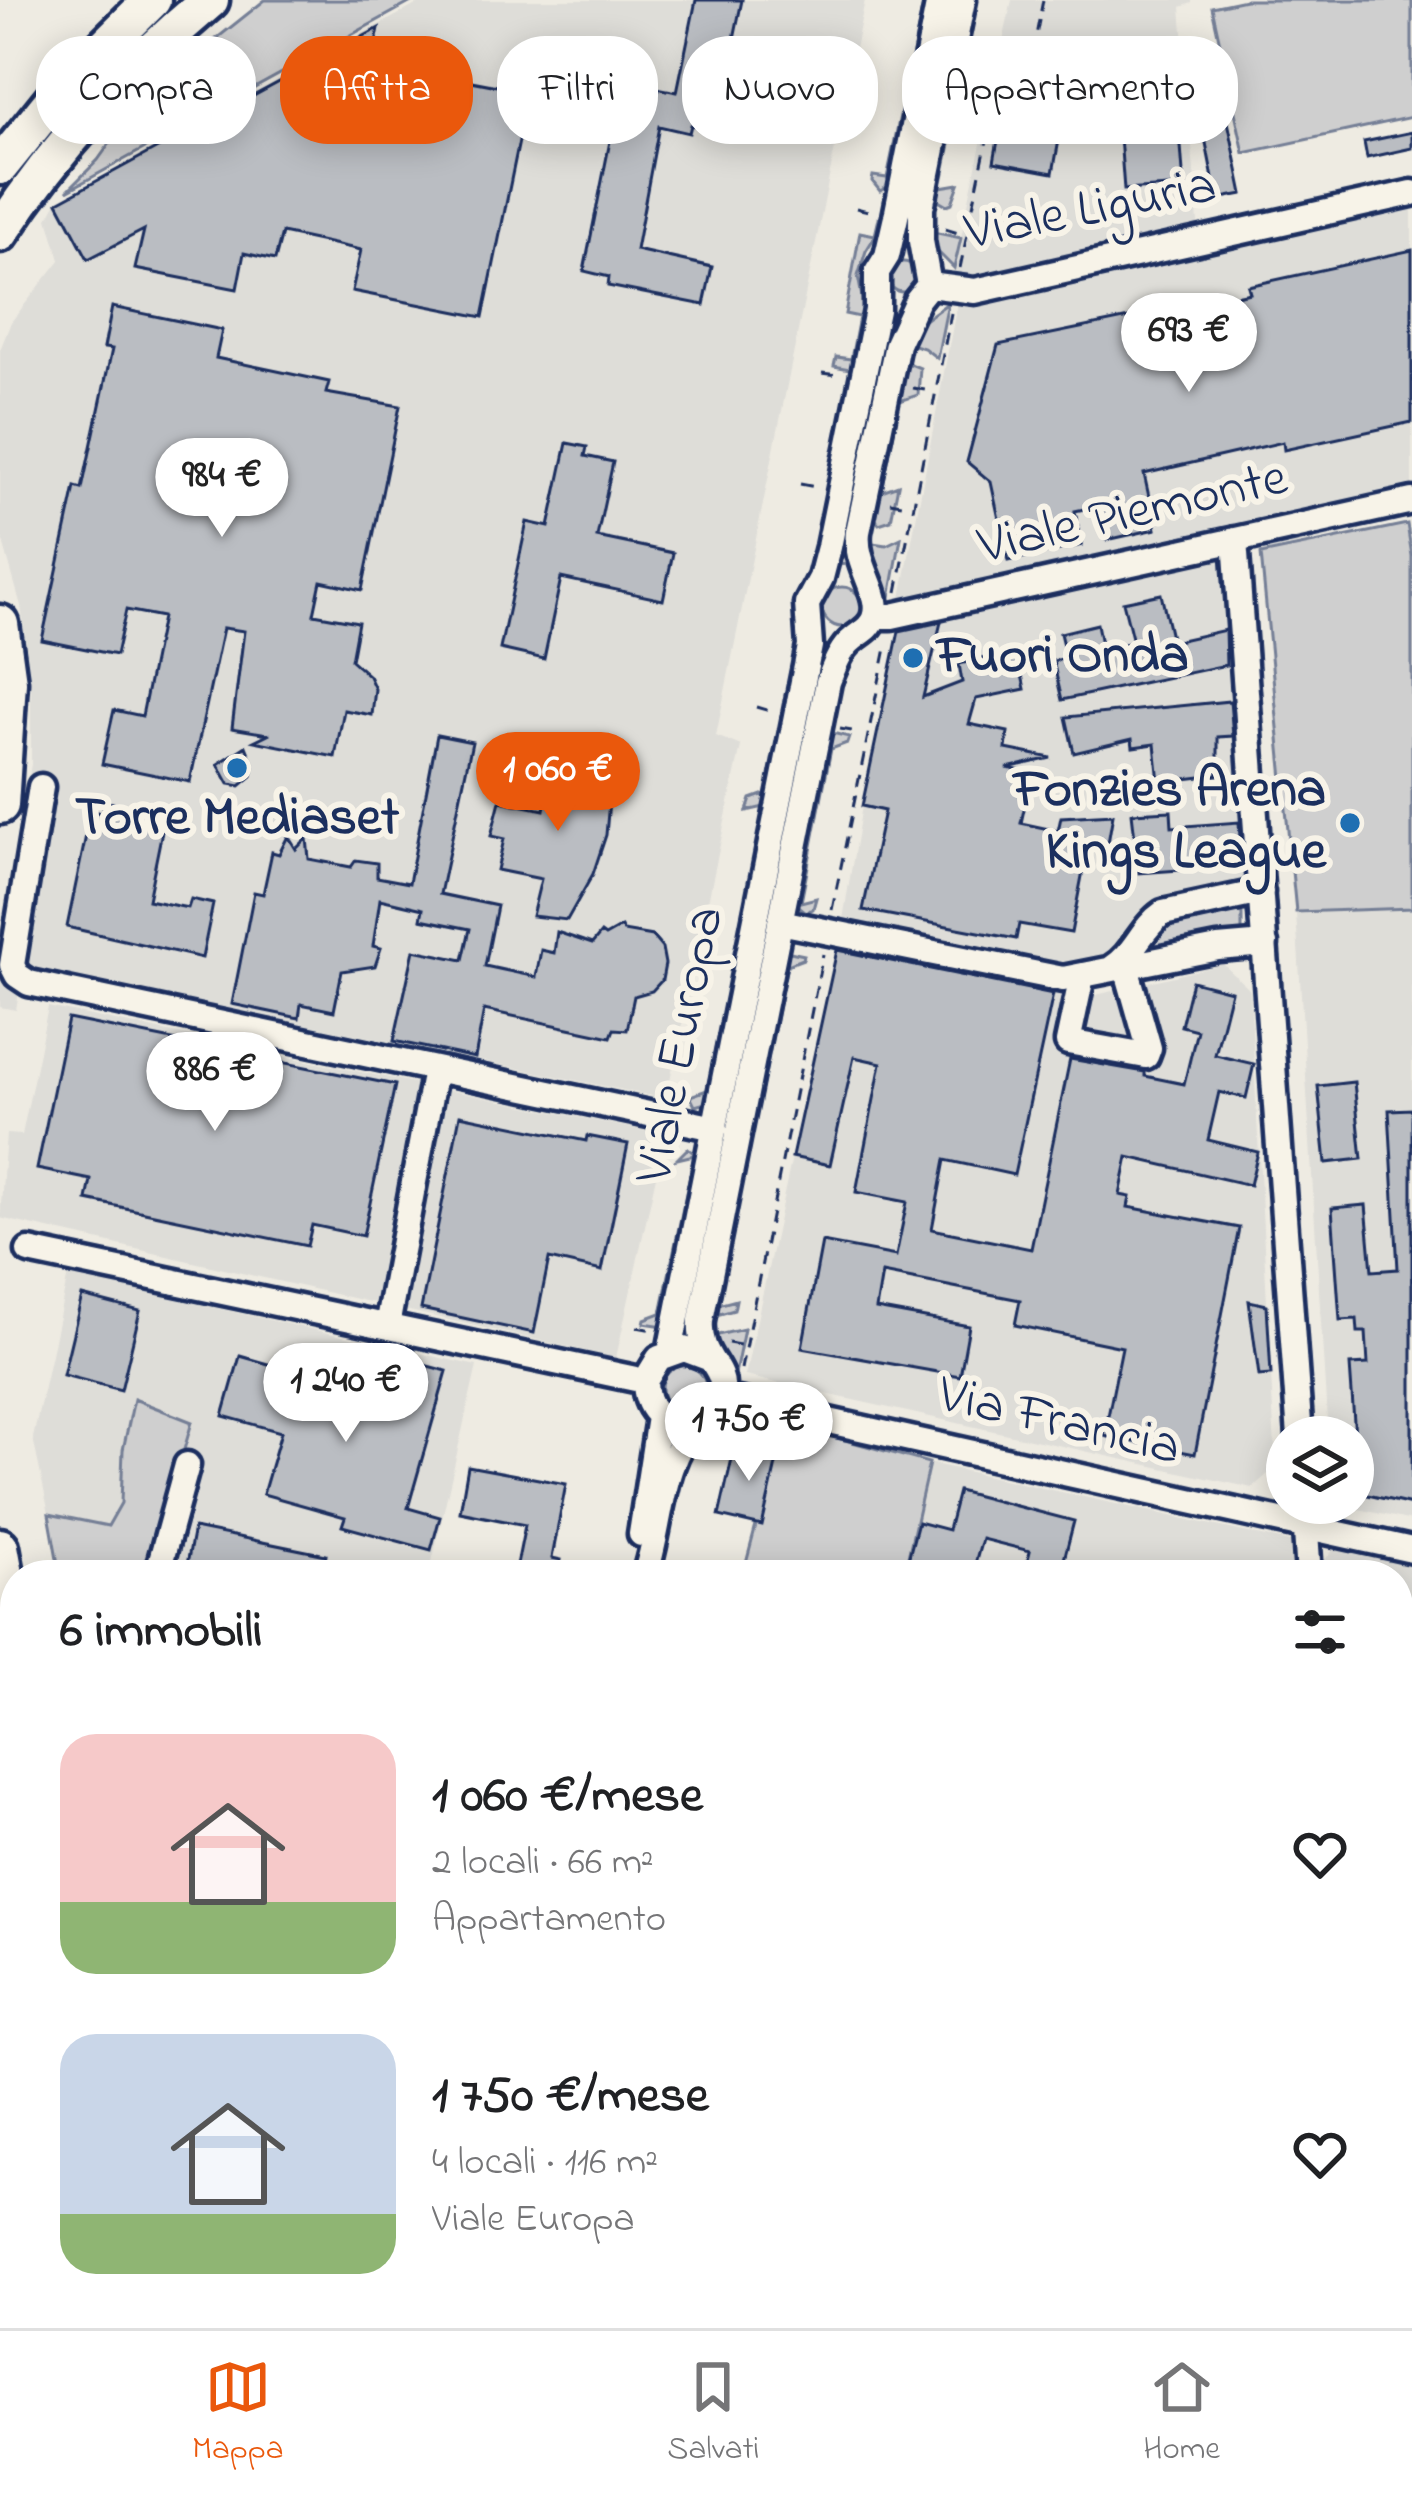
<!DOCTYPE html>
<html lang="it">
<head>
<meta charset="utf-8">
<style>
	:root { --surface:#fff; --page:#f2f2f2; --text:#202124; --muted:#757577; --line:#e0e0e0; --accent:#ea580c }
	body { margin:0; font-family:"Indie Flower",sans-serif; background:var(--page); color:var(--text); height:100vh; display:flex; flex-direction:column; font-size:45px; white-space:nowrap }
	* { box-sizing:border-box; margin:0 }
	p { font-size:39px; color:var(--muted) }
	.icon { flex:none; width:66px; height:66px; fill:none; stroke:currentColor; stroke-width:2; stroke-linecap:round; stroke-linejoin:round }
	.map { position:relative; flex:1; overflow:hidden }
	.side { position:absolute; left:0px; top:1560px; width:1413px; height:768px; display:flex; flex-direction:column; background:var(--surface); border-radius:48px 48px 0 0; box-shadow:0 6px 30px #0003 }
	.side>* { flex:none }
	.top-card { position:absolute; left:36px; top:36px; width:1341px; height:108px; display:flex; gap:24px }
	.controls { position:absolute; left:1266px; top:1416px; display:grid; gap:24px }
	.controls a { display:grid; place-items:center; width:108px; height:108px; border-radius:50%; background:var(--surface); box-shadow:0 6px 30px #0003; font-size:60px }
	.price { position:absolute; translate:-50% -102px; padding:0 27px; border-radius:42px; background:#fff; color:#222; font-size:39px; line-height:78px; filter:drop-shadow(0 3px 6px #0008) }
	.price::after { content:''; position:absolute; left:50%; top:72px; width:36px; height:27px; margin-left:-18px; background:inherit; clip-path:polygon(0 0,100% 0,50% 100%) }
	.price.current { background:var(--accent); color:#fff }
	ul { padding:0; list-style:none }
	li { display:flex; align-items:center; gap:36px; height:300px; padding:0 60px }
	li span { display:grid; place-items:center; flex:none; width:336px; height:240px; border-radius:36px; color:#555 }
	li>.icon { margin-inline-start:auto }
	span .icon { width:144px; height:144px; fill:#fffc; stroke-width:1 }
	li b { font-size:51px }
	h2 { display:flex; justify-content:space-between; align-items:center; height:144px; padding:0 60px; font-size:51px }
	.chip { padding:0 42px; border-radius:48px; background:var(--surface); box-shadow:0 6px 30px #0003; font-size:42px; line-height:108px }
	.chip.current { background:var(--accent); color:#fff }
	.dock { display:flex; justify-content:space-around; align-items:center; height:168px; border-top:3px solid var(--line); background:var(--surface); font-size:33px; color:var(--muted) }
	.dock a { display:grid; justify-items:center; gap:6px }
	.dock .current { color:var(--accent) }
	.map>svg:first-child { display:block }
</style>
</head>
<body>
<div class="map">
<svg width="1412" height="2328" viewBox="0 0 1412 2328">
	<rect width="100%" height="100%" fill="#eeebe2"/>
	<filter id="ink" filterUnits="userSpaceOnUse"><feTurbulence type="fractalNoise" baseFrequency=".00833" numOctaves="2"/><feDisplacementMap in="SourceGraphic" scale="24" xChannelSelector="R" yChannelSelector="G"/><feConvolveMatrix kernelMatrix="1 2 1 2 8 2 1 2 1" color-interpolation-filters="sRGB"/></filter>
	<g filter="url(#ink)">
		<path fill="#deddd8" d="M425,0H865L716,736L741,746L666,1099L23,966L16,1010L0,1007V970L31,764V685L21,606L0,531V350L11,322L60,260L48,218L58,200Z
			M1012,0H1192V3L1181,7L1199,235L975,286L951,283Z
			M1412,199V486L899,608L959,294Z
			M1222,559L1246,880L1143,908L1113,957L1057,969L842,925L862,806L899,631Z
			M1412,908V1521L1332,1503H1353V1437H1328L1296,913Z
			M837,947L1080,999L1223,964L1250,990L1276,1467L1252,1488L745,1376Z
			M48,1007L665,1135L616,1358L0,1218L6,1134L22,1135Z
			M68,1275L477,1366L429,1575H148L192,1422L135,1399L123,1450L121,1503L108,1527L49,1514L33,1438Z
			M929,1463L1290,1542L1292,1575H904Z
			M1339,1544L1412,1563V2283L1398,2265V1575H1320L1319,1566Z
			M144,2313H439L435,2328H141Z
			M625,2313H1135L1131,2328H621Z"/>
		<path fill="#cfcfcf" stroke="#757f96" stroke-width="3" d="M265,0H415L67,191L98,160L143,97Z
			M924,0H929L892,184L880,191L872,181L873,176L887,178Z
			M1245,0H1412V117L1244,153L1212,7Z
			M964,102L970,105L972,114L955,120L941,187L959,184L952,203L947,205L935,198L952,108Z
			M879,218L885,220L866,251L858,276L865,313L855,370L834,366L836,357L851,359L859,317L845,314L860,232L875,235Z
			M928,231L961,238L954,268L936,250Z
			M888 277a15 15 0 1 1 30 0a15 15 0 1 1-30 0Z
			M948,303L937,358L924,348L907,343L916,326Z
			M885,319L893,321L851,564L835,565Z
			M908,363L920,368L918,395L900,401L882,491L898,485L891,520L879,524L873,515L903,368Z
			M1407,524L1412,556V908L1296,912L1261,554Z
			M901,538L888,608L867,542L886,545Z
			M822 607a20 20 0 1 1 40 0a20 20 0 1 1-40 0Z
			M828,732L849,737L847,743L831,749L801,902L816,898L813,909L806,912L794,902Z
			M762,795L770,801L709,1102L695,1106L690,1096L707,1090L764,807L747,811L751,799Z
			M1235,909L1242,914V930L1235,936L1165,952L1154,947L1152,934L1159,927Z
			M790,952L804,955L803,959L787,965L718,1305L736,1300L734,1310L720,1314L714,1307L784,957Z
			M688,1148L696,1155L664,1326L644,1323L645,1319L661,1313L694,1155L677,1159Z
			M744,1329L733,1384L708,1333L718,1335Z
			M662 1388a22 22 0 1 1 44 0a22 22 0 1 1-44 0Z
			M134,1399L192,1422L148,1575H60L49,1514L108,1526L121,1503L123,1450Z
			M783,1423L929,1463L904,1575H743Z
			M514,2313H625L621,2328H512Z"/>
		<path fill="#babdc2" stroke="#1b2f5e" stroke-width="3" d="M696,0H742L715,130L691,125L689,133L659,126L636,250L712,267L704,305L608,286L609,277L584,271L622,81L677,92Z
			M379,28L372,62L529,92L483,317L352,291L361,250L282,233L275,260L244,253L237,289L135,269L144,230L88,259L58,202Z
			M1173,39L1184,186L1124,190L1113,43Z
			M1031,67L1087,77L1081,110L1065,107L1053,173L994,162L1000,129L1031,135L1037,102L1025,100Z
			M1224,102L1243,194L1217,199L1199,107Z
			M1412,132V148L1367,158L1364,142Z
			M1412,250V422L1284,450L1283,442L1144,474L1156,529L1107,540L1098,506L1075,511L1082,545L1008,561L991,482L967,462L998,345L1250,293L1248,286Z
			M112,307L222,330L216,358L329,382L326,393L400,406L362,590L321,581L314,614L358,622L351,660L369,676L375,689L372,715L344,710L335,757L254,741L268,734L232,728L244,631L223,628L190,782L102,764L114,710L142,716L162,617L126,610L116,655L42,640L75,487L82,489L112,349L104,348Z
			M567,443L587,447L585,456L613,462L597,537L673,553L663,600L561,578L544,659L500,649L527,522L549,527Z
			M1161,594L1172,642L1225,630L1226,665L1062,700L1053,661L1066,658L1060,633L1097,624L1102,649L1133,642L1123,602Z
			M941,622L923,697L962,682L959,664L1017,651L1025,689L976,699L969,724L1008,732L1006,749L1051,758L1007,768L1032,773L1021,823L1058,831L1061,817L1113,814L1107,849L1088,845L1071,933L1019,924L1016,939L863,910L884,811L862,806L899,631Z
			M1230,701L1233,736L1218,737V775L1159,782L1155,744L1133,747L1132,739L1074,753L1066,717Z
			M437,735L472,742L440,894L497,906L485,966L536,977L541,950L554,953L557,932L592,944L601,933L605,936L621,927L623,931L652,936L662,948L665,964L662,980L652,991L634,996L627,1030L614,1029L611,1037L484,1010L475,1058L394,1041L414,950L463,960L470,929L421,919L423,909L380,899L373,946L381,948L375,966L342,971L334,1011L301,1004L299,1018L232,1004L254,892L263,894L272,852L279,854L288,836L296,849L307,838L309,859L351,867L356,860L377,863V877L409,883Z
			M246,746L254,766L252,776L240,786L229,784L218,764Z
			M563,750L605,758L609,801L606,835L593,874L567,920L532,916L541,879L497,870L504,839L491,836L500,801L544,810L553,763L561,765Z
			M104,801L121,805L119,816L163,826L148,900L188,908L191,899L213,904L202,958L67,927L91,811L102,813Z
			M1171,811L1172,827L1239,822L1241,855L1207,857V868L1139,873L1132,813Z
			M837,950L1053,994L1014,1175L945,1160L932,1229L1031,1249L1070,1059L1145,1072V1076L1184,1084L1197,1030L1181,1026L1192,981L1231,991L1215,1055L1254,1064L1246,1098L1219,1092L1208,1140L1258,1152L1250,1185L1128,1157L1120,1195L1130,1197L1128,1207L1239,1228L1195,1454L1104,1436L1122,1347L1015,1325L1020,1300L882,1273L876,1309L969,1326L960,1376L802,1348L822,1242L896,1256L907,1202L856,1192L881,1063L854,1057L830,1165L792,1157Z
			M68,1019L395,1085L363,1236L312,1225L307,1246L87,1200L91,1180L37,1169Z
			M1354,1082L1362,1159L1326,1163L1318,1086Z
			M1412,1109V1505L1359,1493L1350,1365L1368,1364L1366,1332H1358L1357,1319L1340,1320L1332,1208L1366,1205L1372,1271L1398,1269L1389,1110Z
			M460,1115L586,1141L587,1136L628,1144L602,1271L549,1259L534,1333L421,1309Z
			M82,1296L140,1311L121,1390L63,1375Z
			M1249,1301L1267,1305L1271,1375L1259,1376Z
			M240,1356L300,1373L296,1387L375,1409L390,1356L447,1371L408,1508L440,1517L431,1550L342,1526L345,1517L263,1494L281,1432L223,1416Z
			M736,1441L779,1451L762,1526L719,1516Z
			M468,1466L566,1484L552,1558L561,1560L558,1575H515L525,1525L460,1512Z
			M958,1491L1074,1521L1060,1575H1024L1030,1551L982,1539L972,1575H904L918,1522L948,1530Z
			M194,1528L326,1555L323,1575H185Z"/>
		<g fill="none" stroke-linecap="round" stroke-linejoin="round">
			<defs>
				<path id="minor" d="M929,285L975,291L1412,193
					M1235,540L1300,1437
					M875,616H892L1412,501
					M41,787L12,965L17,975L29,983L715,1128
					M780,922L1063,979L1218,948L1265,944
					M1112,968C1134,955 1141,928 1163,913L1261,892
					M1082,976L1068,1042L1146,1056L1149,1048L1124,960
					M29,1251L645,1381
					M387,1326L435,1070
					M670,1352L810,646L807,604L821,578L829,547L877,310V272L887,256L896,217L939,0
					M708,1358L684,1349L659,1358L645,1381C645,1437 717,1441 722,1391C725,1365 698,1359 701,1320L828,682C834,667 840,649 853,639C861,632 870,629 874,618C883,594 854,566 858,532L897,344L917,300L929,285L921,241V208L963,0
					M720,1397L1412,1550
					M1304,1503L1309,1575
					M641,1534L659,1417
					M157,1575L187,1465
					M645,1575C662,1528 659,1460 697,1424
					M1398,2049L1412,2044
					M1398,2098L1412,2088
					M1398,2295L1412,2306
					M1378,2313L1395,2328
					M490,2328L493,2313"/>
				<path id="highway" d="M0,166L63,88L152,0
					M0,233C58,144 129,68 210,0
					M0,624L8,682L0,805
					M0,1547L15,1628
					M0,1663L15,1731
					M0,2136L15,2265
					M20,2313L22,2328
					M94,2313L95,2328"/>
			</defs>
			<use href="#minor" stroke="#1b2f5e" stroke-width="33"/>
			<use href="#highway" stroke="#1b2f5e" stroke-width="45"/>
			<path stroke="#1b2f5e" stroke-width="3" stroke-dasharray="12 9" stroke-linecap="butt" d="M856,208L872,212
				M945,229L965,235
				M960,268L1008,41L1034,46L1043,0
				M822,373L838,375
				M913,388L925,390
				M800,484L816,487
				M890,502L902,504
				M897,592L951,313
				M756,707L773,712
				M840,729L857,732
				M832,910L887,643
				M637,1327L653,1330
				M728,1343L746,1346
				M741,1369L823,954"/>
			<use href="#minor" stroke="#f7f3e8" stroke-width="24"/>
			<use href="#highway" stroke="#f7f3e8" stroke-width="36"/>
		</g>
	</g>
	<g fill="#1f6fb2" stroke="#f7f3e8" stroke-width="4.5">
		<circle cx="913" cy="658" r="12"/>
		<circle cx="237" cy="768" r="12"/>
		<circle cx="1350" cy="823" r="12"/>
	</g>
	<g text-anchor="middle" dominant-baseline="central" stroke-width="12" stroke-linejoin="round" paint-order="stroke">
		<g font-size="54" fill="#1b2f5e" stroke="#f7f3e8">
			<text transform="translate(1091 211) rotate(-11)">Viale Liguria</text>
			<text transform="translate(1133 514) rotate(-13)">Viale Piemonte</text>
			<text transform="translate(682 1045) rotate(-79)">Viale Europa</text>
			<text transform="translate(1059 1423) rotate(13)">Via Francia</text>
		</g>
		<g font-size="54" font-weight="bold" fill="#1b2f5e" stroke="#f7f3e8" text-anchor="start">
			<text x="937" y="658">Fuori Onda</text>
			<text x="1326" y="792" text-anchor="end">Fonzies Arena<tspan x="1326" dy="62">Kings League</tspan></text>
			<text x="237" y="820" text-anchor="middle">Torre Mediaset</text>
		</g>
	</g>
</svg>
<div class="controls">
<a><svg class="icon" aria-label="layers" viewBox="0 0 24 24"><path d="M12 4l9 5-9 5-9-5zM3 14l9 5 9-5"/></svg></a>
</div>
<b class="price" style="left:1189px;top:395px">693 €</b>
<b class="price" style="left:222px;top:540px">984 €</b>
<b class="price current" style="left:558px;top:834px">1 060 €</b>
<b class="price" style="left:215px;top:1134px">886 €</b>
<b class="price" style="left:346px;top:1445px">1 240 €</b>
<b class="price" style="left:749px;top:1484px">1 750 €</b>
<div class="top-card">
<a class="chip">Compra</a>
<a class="chip current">Affitta</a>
<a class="chip">Filtri</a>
<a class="chip">Nuovo</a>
<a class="chip">Appartamento</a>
</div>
<section class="side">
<h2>6 immobili<svg class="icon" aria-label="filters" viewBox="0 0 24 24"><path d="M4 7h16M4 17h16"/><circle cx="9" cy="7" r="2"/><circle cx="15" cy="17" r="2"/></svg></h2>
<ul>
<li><span style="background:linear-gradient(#f6c9c9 70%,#8fb573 0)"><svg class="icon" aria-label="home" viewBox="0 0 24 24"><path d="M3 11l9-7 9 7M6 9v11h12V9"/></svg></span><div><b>1 060 €/mese</b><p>2 locali · 66 m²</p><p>Appartamento</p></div><svg class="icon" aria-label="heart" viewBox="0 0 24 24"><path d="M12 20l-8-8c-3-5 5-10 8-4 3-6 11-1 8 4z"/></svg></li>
<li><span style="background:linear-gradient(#c9d6e8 75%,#8fb573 0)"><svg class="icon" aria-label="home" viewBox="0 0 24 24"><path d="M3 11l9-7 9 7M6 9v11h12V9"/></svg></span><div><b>1 750 €/mese</b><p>4 locali · 116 m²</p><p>Viale Europa</p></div><svg class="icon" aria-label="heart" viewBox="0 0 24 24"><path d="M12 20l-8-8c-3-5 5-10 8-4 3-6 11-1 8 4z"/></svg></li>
</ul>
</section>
</div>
<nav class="dock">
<a class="current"><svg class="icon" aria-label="map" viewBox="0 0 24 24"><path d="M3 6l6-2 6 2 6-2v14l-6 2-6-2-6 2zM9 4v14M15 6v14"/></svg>Mappa</a>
<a><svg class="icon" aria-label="saved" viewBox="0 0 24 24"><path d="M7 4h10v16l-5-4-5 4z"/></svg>Salvati</a>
<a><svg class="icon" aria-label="home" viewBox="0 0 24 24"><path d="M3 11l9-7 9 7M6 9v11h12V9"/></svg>Home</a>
</nav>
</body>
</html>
